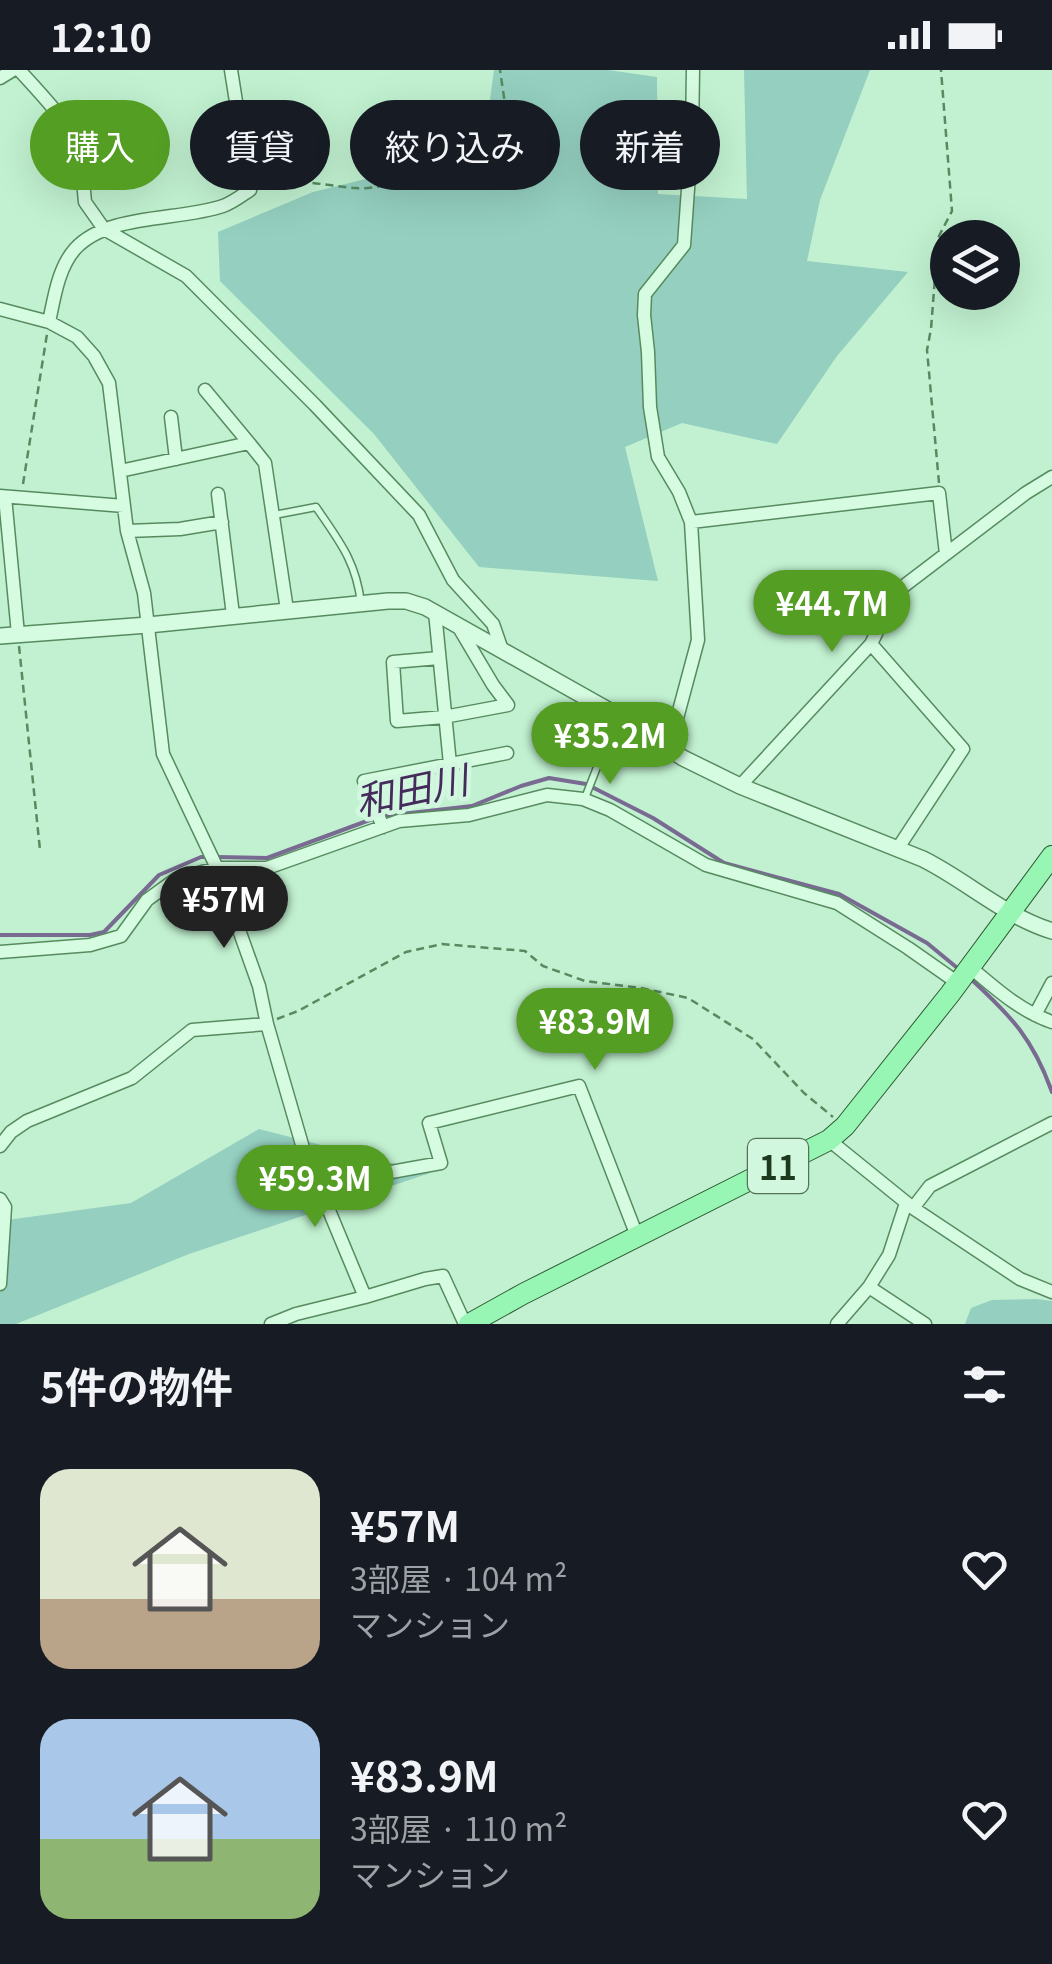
<!DOCTYPE html>
<html lang="ja">
<head>
<meta charset="utf-8">
<style>
	:root { --surface:#171b24; --page:#20242c; --text:#f1f3f6; --muted:#9ea1a6; --accent:#549e24 }
	body { margin:0; font-family:Georgia,"Noto Sans JP",serif; background:var(--page); color:var(--text); height:100vh; display:flex; flex-direction:column; font-size:38px; white-space:nowrap }
	* { box-sizing:border-box; margin:0 }
	p { font-size:32px; color:var(--muted) }
	.icon { flex:none; width:55px; height:55px; fill:none; stroke:currentColor; stroke-width:2; stroke-linecap:round; stroke-linejoin:round }
	.map { position:relative; height:1254px; overflow:hidden }
	.details { display:flex; flex-direction:column; background:var(--surface); flex:1 }
	.details>* { flex:none }
	.guide { position:absolute; left:30px; top:30px; width:992px; height:90px; display:flex; gap:20px }
	.controls { position:absolute; left:930px; top:150px; display:grid; gap:20px }
	.controls a { display:grid; place-items:center; width:90px; height:90px; border-radius:50%; background:var(--surface); box-shadow:0 10px 40px #0002; font-size:50px }
	.price { position:absolute; translate:-50% -85px; padding:0 22px; border-radius:35px; background:var(--accent); color:#fff; font-size:32px; line-height:65px; filter:drop-shadow(0 2px 5px #0008) }
	.price::after { content:''; position:absolute; left:50%; top:60px; width:30px; height:22px; margin-left:-15px; background:inherit; clip-path:polygon(0 0,100% 0,50% 100%) }
	.price.current { background:#222; color:#fff }
	ul { padding:0; list-style:none }
	li { display:flex; align-items:center; gap:30px; height:250px; padding:0 40px }
	li span { display:grid; place-items:center; flex:none; width:280px; height:200px; border-radius:30px; color:#555 }
	li>.icon { margin-inline-start:auto }
	span .icon { width:120px; height:120px; fill:#fffc; stroke-width:1 }
	li b { font-size:42px }
	h2 { display:flex; justify-content:space-between; align-items:center; height:120px; padding:0 40px; font-size:42px }
	.pill { padding:0 35px; border-radius:45px; background:var(--surface); box-shadow:0 10px 40px #0002; font-size:35px; line-height:90px }
	.pill.current { background:var(--accent); color:#fff }
	.status { display:flex; justify-content:space-between; align-items:center; height:70px; padding:0 50px; background:var(--surface); direction:ltr }
	.status svg { height:28px; fill:currentColor }
	.map>svg:first-child { display:block }
</style>
</head>
<body>
<div class="status"><b>12:10</b><svg viewBox="0 0 49 12"><path d="M0 12V9h3v3zM5 12V6h3v6zM10 12V3h3v9zM15 12V0h3v12zM26 1h20v11H26zM47 4h2v5h-2z"/></svg></div>
<div class="map">
<svg width="1052" height="1254" viewBox="0 0 1052 1254">
	<rect width="100%" height="100%" fill="#c1f1d0"/>
	<path fill="#94cfbf" d="M494,0H608L657,7L658,124L747,129L744,0H870L820,130L807,191L908,202L837,286L777,374L682,353L625,377L658,511L479,497L374,364L220,211L218,162L313,122L483,80Z
		M259,1059L430,1103L189,1184L16,1254H0V1151L131,1133Z
		M1036,1229L1052,1231V1254H965L971,1238L992,1230Z"/>
	<g fill="none" stroke-linecap="round" stroke-linejoin="round">
		<path stroke="#786a91" stroke-width="4" d="M384,746L472,736L521,716L549,708L586,714L653,748L724,793L839,824L927,873L961,901
			M217,787L267,788L375,748
			M0,865H90L104,862L159,805L201,787H207
			M972,910C1012,947 1033,969 1052,1022"/>
		<defs>
			<path id="service" d="M274,445L316,437C339,471 356,491 361,533
				M585,728L617,646"/>
			<path id="minor" d="M19,0C47,30 76,62 94,99L83,111L85,132L104,159L186,206L315,335L419,445L453,510L493,554L502,580
				M0,8L13,0
				M0,239L49,252L77,267L94,286L109,313L127,461L144,523L163,684L217,798L259,916L267,954L303,1078L365,1227L425,1209L443,1206L465,1254
				M49,252C54,229 58,198 75,179C108,143 179,151 223,136C232,133 241,126 250,120L231,0
				M205,320L249,373
				M171,347L176,389
				M120,401L249,373L265,393L287,540
				M218,424L233,545
				M0,426L124,436
				M5,427L18,564
				M691,452L939,423L946,484
				M127,461L180,459L222,452
				M435,542L450,694
				M871,574L963,679L898,778
				M439,588L393,592L397,651L444,647L508,635L493,615L458,556
				M669,678L698,570L691,452L679,422L658,387L650,337L648,282L644,245L645,224L684,175L692,63L693,0
				M740,716L871,574L896,522L1026,423L1052,407
				M383,757L364,711L507,683
				M0,882L90,875L121,866L147,830L176,809L217,798H267L399,751L469,745L547,725L583,729L610,740L706,795L837,833L908,878L958,913
				M970,897C995,918 1020,941 1052,952
				M1035,945L1052,913
				M829,1070L913,1138L1020,1209L1052,1222
				M0,1076L11,1062L27,1051L132,1008L192,960L267,954
				M324,1126L358,1108L441,1093L429,1053L579,1016L637,1166
				M0,1129L5,1137L0,1214
				M913,1138L930,1116L1052,1053
				M869,1217L925,1254
				M271,1254L296,1244L365,1227
				M837,1254L869,1217L889,1185L906,1133"/>
			<path id="tertiary" d="M0,566L148,555L388,531H406L425,537L617,645L683,688L740,716L923,789C967,811 1004,846 1052,861"/>
			<path id="primary" d="M469,1254L523,1224L829,1070L845,1056L950,924L1052,786"/>
		</defs>
		<use href="#service" stroke="#578b5f" stroke-width="9"/>
		<use href="#minor" stroke="#578b5f" stroke-width="15"/>
		<use href="#tertiary" stroke="#578b5f" stroke-width="18"/>
		<use href="#primary" stroke="#2c592f" stroke-width="22"/>
		<path stroke="#578b5f" stroke-width="2.5" stroke-dasharray="8 5" stroke-linecap="butt" d="M261,116C293,106 324,116 356,118C377,120 399,110 419,107C441,104 462,109 482,99L506,41L500,0
			M939,413L927,280L931,259L938,168L952,141L941,0
			M23,414L47,264
			M19,576L40,780
			M277,949L298,941L406,882L442,874L525,881L543,896L585,911L641,918L688,928L753,969L804,1023L833,1047"/>
		<use href="#service" stroke="#d5fbe1" stroke-width="6"/>
		<use href="#minor" stroke="#d5fbe1" stroke-width="12"/>
		<use href="#tertiary" stroke="#d5fbe1" stroke-width="15"/>
		<use href="#primary" stroke="#97f6b3" stroke-width="20"/>
	</g>
	<g text-anchor="middle" dominant-baseline="central" stroke-width="9" stroke-linejoin="round" paint-order="stroke">
		<rect fill="#d1f7de" stroke="#537358" stroke-width="2.5" x="748" y="1069" width="60" height="54" rx="8"/>
		<g font-size="32" font-weight="bold" fill="#1d3a1f">
			<text x="778" y="1096">11</text>
		</g>
		<g font-size="38" font-style="italic" fill="#452b5b" stroke="#d1f7de">
			<text transform="translate(411 718) rotate(-12)">和田川</text>
		</g>
	</g>
</svg>
<div class="controls">
<a><svg class="icon" aria-label="layers" viewBox="0 0 24 24"><path d="M12 4l9 5-9 5-9-5zM3 14l9 5 9-5"/></svg></a>
</div>
<b class="price" style="left:832px;top:585px">¥44.7M</b>
<b class="price" style="left:610px;top:717px">¥35.2M</b>
<b class="price current" style="left:224px;top:881px">¥57M</b>
<b class="price" style="left:595px;top:1003px">¥83.9M</b>
<b class="price" style="left:315px;top:1160px">¥59.3M</b>
<div class="guide">
<a class="pill current">購入</a>
<a class="pill">賃貸</a>
<a class="pill">絞り込み</a>
<a class="pill">新着</a>
</div>
</div>
<section class="details">
<h2>5件の物件<svg class="icon" aria-label="filters" viewBox="0 0 24 24"><path d="M4 7h16M4 17h16"/><circle cx="9" cy="7" r="2"/><circle cx="15" cy="17" r="2"/></svg></h2>
<ul>
<li><span style="background:linear-gradient(#dfe7d0 65%,#b9a48a 0)"><svg class="icon" aria-label="home" viewBox="0 0 24 24"><path d="M3 11l9-7 9 7M6 9v11h12V9"/></svg></span><div><b>¥57M</b><p>3部屋 · 104 m²</p><p>マンション</p></div><svg class="icon" aria-label="heart" viewBox="0 0 24 24"><path d="M12 20l-8-8c-3-5 5-10 8-4 3-6 11-1 8 4z"/></svg></li>
<li><span style="background:linear-gradient(#a9c7e8 60%,#8fb573 0)"><svg class="icon" aria-label="home" viewBox="0 0 24 24"><path d="M3 11l9-7 9 7M6 9v11h12V9"/></svg></span><div><b>¥83.9M</b><p>3部屋 · 110 m²</p><p>マンション</p></div><svg class="icon" aria-label="heart" viewBox="0 0 24 24"><path d="M12 20l-8-8c-3-5 5-10 8-4 3-6 11-1 8 4z"/></svg></li>
</ul>
</section>
</body>
</html>
